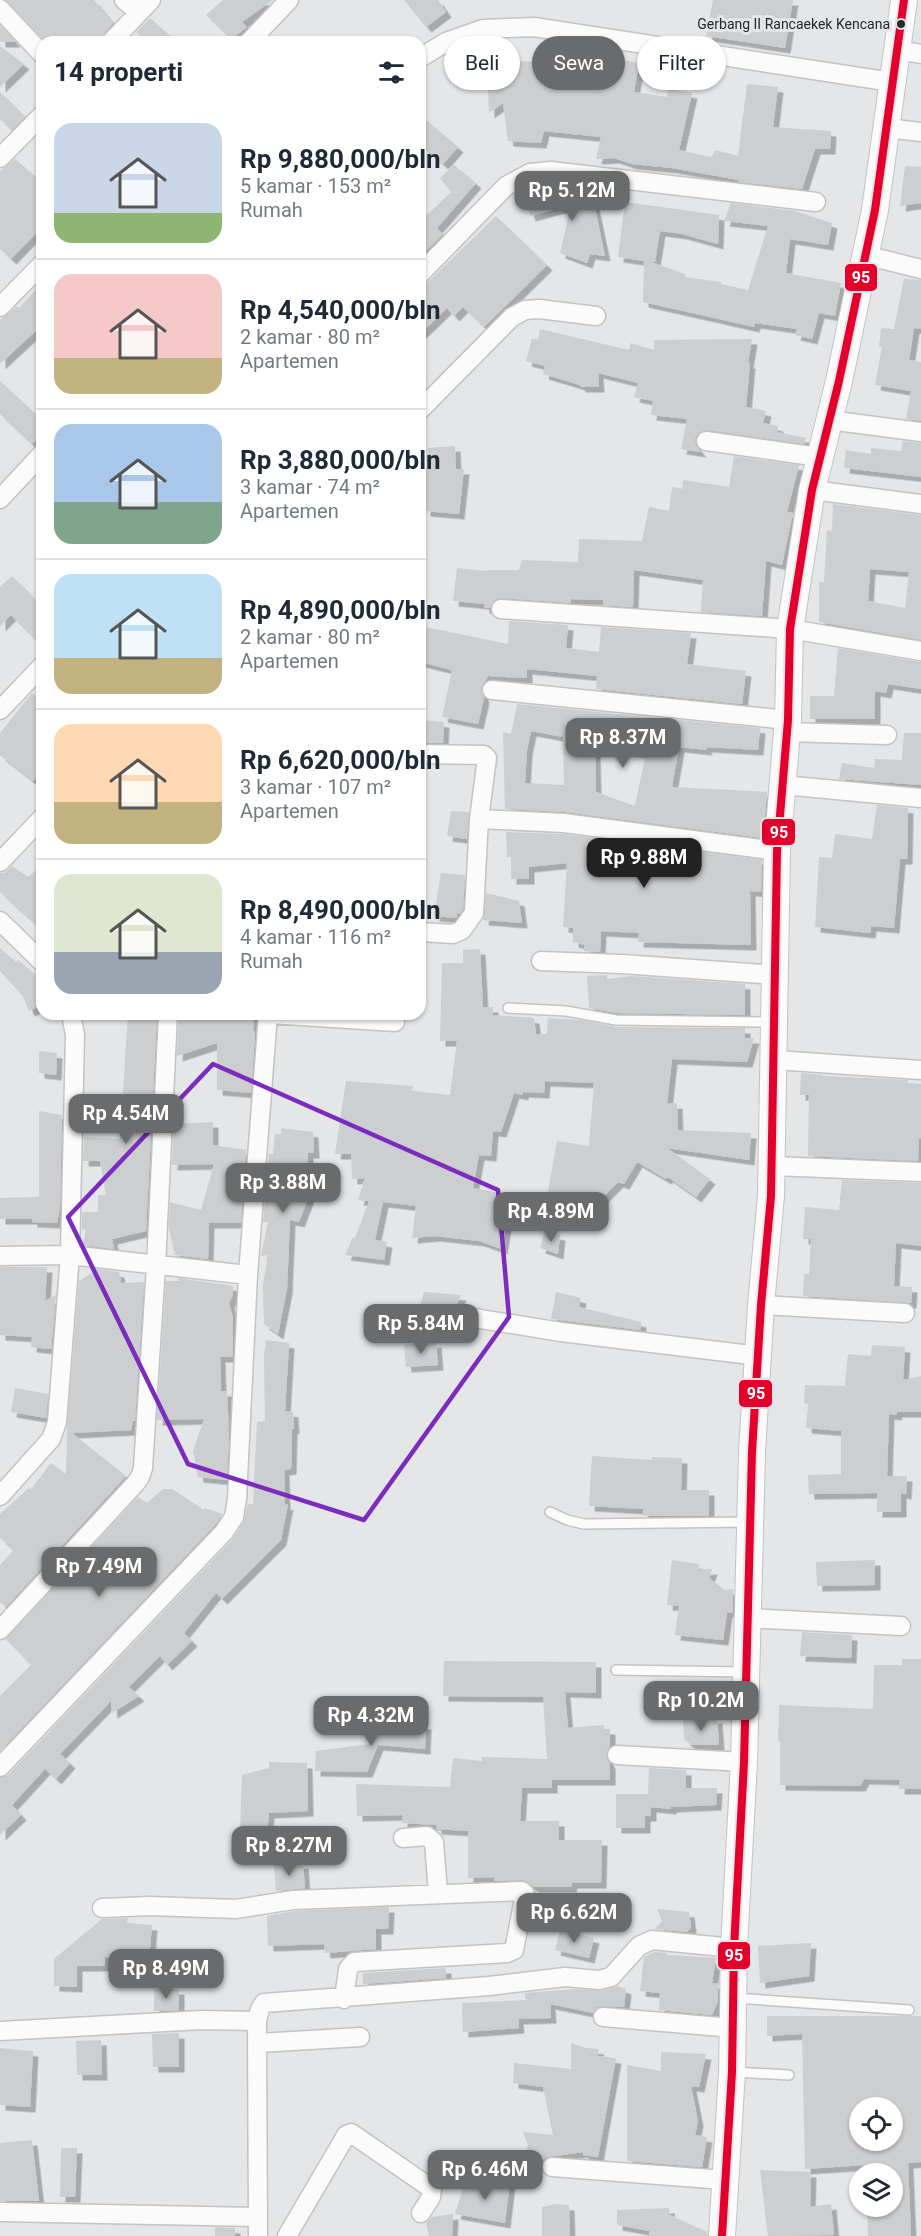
<!DOCTYPE html>
<html lang="id">
<head>
<meta charset="utf-8">
<style>
	:root { --surface:#fff; --page:#f2f2f3; --text:#1f2937; --muted:#747a83; --line:#e0e1e3; --accent:#696b6c }
	body { margin:0; font-family:Roboto,sans-serif; background:var(--page); color:var(--text); height:100vh; display:flex; flex-direction:column; font-size:22px; white-space:nowrap }
	* { box-sizing:border-box; margin:0 }
	p { font-size:20px; color:var(--muted) }
	.icon { flex:none; width:33px; height:33px; fill:none; stroke:currentColor; stroke-width:2; stroke-linecap:round; stroke-linejoin:round }
	.map { position:relative; flex:1; overflow:hidden }
	.details { position:absolute; left:36px; top:36px; width:390px; height:984px; display:flex; flex-direction:column; background:var(--surface); border-radius:18px; box-shadow:0 2px 4px #0004 }
	.details>* { flex:none }
	.banner { position:absolute; left:444px; top:36px; width:387px; height:54px; display:flex; gap:12px }
	.controls { position:absolute; left:849px; top:2097px; display:grid; gap:12px }
	.controls a { display:grid; place-items:center; width:54px; height:54px; border-radius:50%; background:var(--surface); box-shadow:0 2px 4px #0004; font-size:30px }
	.price { position:absolute; translate:-50% -51px; padding:0 14px; border-radius:12px; background:var(--accent); color:#fff; font-size:20px; line-height:39px; filter:drop-shadow(0 2px 3px #0008) }
	.price::after { content:''; position:absolute; left:50%; top:36px; width:18px; height:14px; margin-left:-9px; background:inherit; clip-path:polygon(0 0,100% 0,50% 100%) }
	.price.current { background:#222; color:#fff }
	ul { padding:0; list-style:none }
	li { display:flex; align-items:center; gap:18px; height:150px; padding:0 18px }
	li+li { border-top:2px solid var(--line) }
	li span { display:grid; place-items:center; flex:none; width:168px; height:120px; border-radius:18px; color:#555 }
	li>.icon { margin-inline-start:auto }
	span .icon { width:72px; height:72px; fill:#fffc; stroke-width:1 }
	li b { font-size:26px }
	h2 { display:flex; justify-content:space-between; align-items:center; height:72px; padding:0 18px; font-size:26px }
	.tag { padding:0 21px; border-radius:27px; background:var(--surface); box-shadow:0 2px 4px #0004; font-size:21px; line-height:54px }
	.tag.current { background:var(--accent); color:#fff }
	.map>svg:first-child { display:block }
</style>
</head>
<body>
<div class="map">
<svg width="921" height="2236" viewBox="0 0 921 2236">
	<defs>
		<filter id="shadow"><feDropShadow dx="5.5" dy="5.5" stdDeviation="0" flood-color="#0004"/></filter>
	</defs>
	<rect width="100%" height="100%" fill="#e4e6e8"/>
	<path fill="#cccecf" fill-rule="evenodd" filter="url(#shadow)" d="M6,0H94L113,23L103,35L100,42H46Z
		M223,0H273L242,22L247,27L231,39L206,15Z
		M404,0H438L446,12L426,27Z
		M713,0H793L785,48L706,36Z
		M150,18L177,42H148L136,32Z
		M0,25L15,42H0Z
		M0,46L24,64L0,87Z
		M568,55L615,64L616,59L639,63L634,92L667,97L668,89L692,93L679,150L711,157L716,150L738,156L747,84L778,87L773,127L831,131L830,149H815L802,189L738,182L739,180L672,168L632,164L614,158L596,159L601,137L544,131L541,143L508,141L503,103L489,113L488,87L474,64L490,58L565,65Z
		M0,92L25,117L12,130L0,119Z
		M420,115L458,147L443,164L420,144Z
		M15,159L42,182V227L11,259L0,249V171Z
		M454,165L476,183L437,228L443,234L426,251L421,246L420,247V210L426,216L451,192L440,178Z
		M905,166L921,167V203L900,206Z
		M555,189L557,193L593,199L605,256L590,254L587,263L560,253L571,205L530,216L524,193Z
		M625,202L719,215L718,244L682,234L660,231L655,262H651L685,274V277L721,282V284L748,290L768,226L724,221L731,203L795,211L832,223L828,245L790,239L786,273L841,283L835,316L819,313L812,339L795,335L797,329L755,323L754,327L643,302L644,261L618,257Z
		M496,216L547,265L484,327L463,307L454,316L447,308L420,334V285L428,282Z
		M904,279L921,280V329L914,328L909,360L921,362V421L906,419L911,391L875,385L882,347H879L881,328L894,329Z
		M42,283V325L0,364V320L17,306L19,308Z
		M540,329L629,350L631,343L654,350V340L752,339L748,363H750L746,407L766,411L763,423L778,426L777,432L806,438L804,444L707,430L698,434L695,439L696,446L701,452L681,449L687,419L651,415L653,401L634,397L638,383L598,373L599,387H580V385L543,374L545,366L526,361L532,338L538,340Z
		M0,381L42,420V434L32,444L0,414Z
		M903,441L921,443V477L844,468L846,450L871,454V448L901,451Z
		M455,446L456,469H464L459,514L425,511L426,470L429,469L428,448Z
		M734,456L799,465L787,512L793,513L782,565L766,561L762,616L701,612L703,580L634,570L633,607L603,605V600L571,599L570,603L502,598L496,599L490,608H484V604L453,601L457,568L487,571V570H519L522,560L578,562L579,539L642,541L649,507L669,511L672,487L682,489L683,480L729,487Z
		M833,504L921,515V640L819,622V582H824L827,530L832,531ZM870,569L909,572L905,608L868,601Z
		M12,576L42,606V647L11,615L0,626V587Z
		M509,621L568,625L566,648L599,652L601,627L691,633L687,664L746,671L742,704L596,689L597,676L527,669V678L488,676L481,688L484,698L478,724L442,717L452,670L420,662V626L508,644Z
		M838,648L921,662V689L888,684L886,693L875,691V719H810V696H834Z
		M32,693L42,701V772L33,781L0,755V733Z
		M517,704L760,728L758,750L706,747L707,750L679,747L672,787L767,792L763,838L565,812L505,809L503,732L511,734ZM531,731L563,737L564,785L525,783L527,750ZM595,748L646,753L635,806L596,792Z
		M420,720L444,722L443,743H420Z
		M904,733H921V785L839,779L842,763L874,768L875,759L902,760Z
		M877,805L908,808L907,859H900L894,928L871,926L870,933L815,927L819,857L832,858L835,834L872,839Z
		M451,811L469,812L467,839L447,836Z
		M506,832L563,834L762,860L761,892L750,891L751,945L638,942L639,933L601,931L600,952L584,951V945L573,942V928L563,927L567,863L529,867V879H511V857H507Z
		M42,865V930L0,892V873H4L12,866L28,877Z
		M441,873L465,875L463,909L460,914L457,913V918L434,916Z
		M486,893L519,901L522,923L483,920Z
		M0,948L16,962L18,960L42,980V1005L29,1011L23,996L0,971Z
		M480,949L483,1007H493V1015L534,1018L536,1034H547L548,1018L580,1020L616,1027L745,1028V1038H754L747,1062L672,1059L667,1104L677,1103L678,1130L751,1133L749,1160L667,1148L710,1179L696,1197L668,1177L666,1179L637,1162L624,1184L618,1182L600,1200L599,1205L547,1197L557,1141L589,1146L594,1083L545,1081L544,1093L523,1092V1095L514,1093L501,1132L493,1131L491,1156L479,1155L473,1188L511,1195L502,1249L479,1241L435,1236L412,1238L416,1206L383,1202L375,1240L387,1242L384,1260L345,1255L353,1237L355,1238L369,1201L358,1200L365,1178L352,1179L351,1154H335L346,1081L413,1086L412,1091L450,1095L457,1041H440L442,963H463V950Z
		M607,975V979L632,976L745,984V1015L617,1013L589,1008L587,976Z
		M128,1014H157L146,1231L112,1239L114,1249L83,1245L86,1230L82,1229V1212H98V1195H106L100,1161H83L84,1137L120,1139Z
		M179,1014H254L253,1031L255,1032L251,1093L217,1090V1043L177,1056Z
		M39,1051L57,1053L56,1075L39,1073Z
		M801,1073L823,1075V1076L908,1080V1083L921,1084V1139H919L918,1161L808,1156L809,1095H800Z
		M39,1111L62,1115L60,1207L57,1223L32,1222V1219H0V1198L39,1197Z
		M213,1122V1145L246,1150L241,1223H209L208,1259L175,1255L169,1229L170,1202L201,1210L214,1164L172,1165L174,1124Z
		M281,1128L313,1132L314,1153H308V1199L299,1222L290,1220L287,1289L278,1334L264,1324L263,1285L268,1255L261,1256L268,1222H263L269,1154H273L275,1134H281Z
		M842,1180L921,1183V1246L896,1243L894,1286L912,1287L911,1303L803,1296L804,1274H809L811,1239H803L805,1207L839,1210Z
		M544,1233L560,1235L558,1254L540,1248Z
		M0,1267H47L45,1301L56,1295L51,1349L31,1347L32,1337L0,1335Z
		M98,1269L119,1272L121,1283L144,1282L135,1421H133L131,1430L72,1433L126,1476L6,1607L0,1602V1565L14,1550L0,1538V1514L29,1488L31,1489L51,1463L66,1474L67,1426L79,1281Z
		M178,1278L233,1286V1295L229,1303L233,1318V1357H220L221,1391H227L229,1435L227,1480L198,1477L193,1451L204,1419L157,1420L166,1281H179Z
		M424,1292L461,1295L450,1320L417,1316Z
		M556,1292L581,1298L579,1307L641,1322L640,1330L551,1319Z
		M266,1340L289,1343L285,1411L293,1412L294,1428L292,1429L291,1469L284,1470L285,1505L288,1504L281,1540L222,1599L216,1593L184,1633L192,1641L167,1665L160,1656L129,1687L139,1696L112,1713L111,1701L60,1754L70,1763L56,1779L45,1769L12,1805L21,1815L0,1835V1778L8,1775L232,1540L243,1523L248,1504H253L257,1422L265,1421L264,1356Z
		M436,1342L438,1365L406,1367L404,1345Z
		M872,1345L905,1347L903,1380L921,1376V1412H897L896,1415L889,1414L887,1476H907L906,1494L901,1493V1512H877V1493L809,1494L808,1475L841,1474V1431L806,1428L808,1404L804,1403L805,1385L845,1386L848,1354L871,1356Z
		M15,1388L48,1394L46,1418L11,1412Z
		M592,1456L652,1460V1457L682,1458L681,1490H709V1516H643V1509L589,1506Z
		M163,1489H172L204,1510V1508L223,1514L215,1525L0,1751V1696L31,1665L6,1639L138,1497L147,1503Z
		M672,1560L699,1564L698,1570L712,1569L709,1578L725,1590L733,1589V1613L727,1612L723,1640L675,1635L679,1606L667,1605Z
		M875,1560V1585L817,1586L816,1562Z
		M802,1632L852,1635L851,1658L800,1656Z
		M902,1659H921V1789H899L900,1780L864,1779L860,1786L780,1785V1741H778L779,1705L873,1709L874,1665H902Z
		M444,1661L596,1662V1693L565,1692L568,1728L604,1725V1729H610V1746L606,1755L610,1764V1780H552V1788H522L520,1821H559V1840H602L601,1883H572L571,1887H534L522,1880L494,1881V1877L468,1878V1831L436,1829V1825L402,1823V1815L357,1816L356,1784L450,1787L453,1758L482,1761V1757L547,1759L543,1697L443,1696Z
		M717,1718L719,1745H691L684,1739L683,1720Z
		M369,1722L406,1726V1723L426,1724L425,1749L378,1745L367,1772L315,1771L316,1751L369,1744Z
		M269,1762L307,1763L308,1811L269,1813L267,1833L240,1832L242,1775L269,1768Z
		M649,1768L686,1770V1788H717L716,1805L671,1807V1809L651,1807V1816H645V1828H616V1794H648Z
		M303,1863L305,1888L276,1891L274,1865Z
		M389,1907L388,1929H376V1949L325,1953L324,1944L268,1946L267,1916L294,1911Z
		M657,1909L689,1912L691,1927L687,1932L655,1929L662,1921Z
		M128,1918L127,1923L152,1925L149,1960L105,1957V1966H77V1987L54,1986V1959L102,1919Z
		M560,1930L594,1938L589,1958L555,1950Z
		M811,1943L809,1976L760,1983L758,1946Z
		M654,1952L668,1953L666,1955L716,1958L712,1983L718,1984V2001L712,2015L659,2010L660,1993L640,1991L644,1957Z
		M446,1968V1978L363,1984V1973Z
		M617,1986L626,1989L624,2007L603,2006L598,2007L593,2013L550,2004L551,2018L518,2019L519,2028L463,2032L462,2003L527,2000L525,1998V1993L577,1989L601,1991Z
		M154,1989H179V2010L154,2011Z
		M767,2016H921V2162L908,2163L911,2236H868L867,2206H892V2174H865V2165L805,2169L802,2034L767,2036ZM860,2108H892V2140H860Z
		M179,2033V2067H153L152,2034Z
		M101,2040L102,2075H77L76,2041Z
		M571,2043L586,2048L599,2049L597,2056L616,2058L598,2157L583,2155V2152L548,2157L543,2160L523,2162L528,2145L523,2132L553,2135L543,2087L513,2083L514,2063L571,2069Z
		M0,2048L33,2051L30,2107L0,2105Z
		M661,2052L706,2054L699,2087L691,2086L698,2121L695,2135L707,2137L702,2167L627,2161V2065L661,2071Z
		M32,2140L39,2201H0V2143Z
		M61,2148H77L75,2197H60Z
		M760,2170L811,2172L810,2207L831,2204L834,2235L768,2236Z
		M496,2177L510,2181L505,2223L455,2214L464,2185L493,2187Z
		M556,2204L569,2205L570,2236H542V2207Z
		M669,2208L670,2215L707,2232V2236H649V2231L617,2225V2210Z
		M453,2214L452,2236H429L426,2223L432,2217Z
		M215,2227L235,2228V2236H215Z"/>
	<g fill="none" stroke-linecap="round" stroke-linejoin="round">
		<defs>
			<path id="lane" d="M508,1008L566,1011L616,1020L772,1022
				M550,1512L567,1520L584,1524L749,1522
				M616,1670L745,1672
				M734,1998L909,2010
				M734,2072L789,2075"/>
			<path id="street" d="M124,0L139,12
				M0,9L42,54
				M111,42L151,0
				M249,42L289,0
				M898,50L921,54
				M420,58L446,42L483,29L534,27L892,82
				M887,128L921,132
				M0,158L42,115
				M865,255L921,269
				M420,274L506,186L530,173L551,171L816,202
				M0,307L42,264
				M420,410L512,317L525,310L539,309L596,316
				M829,420L921,432
				M706,441L819,457
				M812,490L921,504
				M0,499L42,454
				M501,609L790,629L921,651
				M492,690L788,720
				M0,710L42,666
				M786,732L887,735
				M420,754L484,755L487,758L479,819L474,913L462,930L453,934L420,932
				M783,785L921,798
				M479,819L564,823L777,851
				M0,862L42,818
				M0,921L42,962
				M541,961L622,964L776,975
				M270,1014L395,1022
				M775,1060L921,1070
				M773,1166L921,1172
				M0,1256L70,1255L248,1275
				M761,1305L905,1313
				M468,1317L561,1332L759,1356
				M0,1496L51,1439L57,1422L70,1255L75,1035L71,1014
				M747,1618L901,1626
				M0,1630L135,1484L140,1477L143,1468L156,1266L168,1014
				M617,1755L744,1762
				M0,1767L224,1532L234,1517L237,1499L248,1275L268,1014
				M403,1838L427,1836L434,1842L438,1893
				M102,1908L150,1906L236,1909L293,1900L522,1891L525,1894L514,1950L507,1953L354,1962L348,1969L344,1999
				M603,2017L733,2028
				M0,2031L202,2020L257,2021
				M259,2043L360,2037
				M552,2167L725,2180
				M0,2212L258,2217
				M258,2236L257,2021L260,2009L264,2003L489,1986L565,1977L599,1980L611,1977L639,1946L652,1940L734,1948
				M287,2236L344,2139L346,2135L351,2133L432,2189L431,2197L421,2213"/>
			<path id="secondary" d="M722,2236L732,2072L734,1948L744,1762L752,1452L761,1305L771,1196L777,851L788,720L790,629L812,490L839,381L875,210L904,0"/>
		</defs>
		<use href="#lane" stroke="#c2c3c4" stroke-width="12"/>
		<use href="#street" stroke="#c2c3c4" stroke-width="21"/>
		<use href="#secondary" stroke="#c2c3c4" stroke-width="28"/>
		<use href="#lane" stroke="#fbfbfc" stroke-width="9"/>
		<use href="#street" stroke="#fbfbfc" stroke-width="18"/>
		<use href="#secondary" stroke="#fbfbfc" stroke-width="26"/>
		<defs>
			<path id="bus-1" d="M722,2236L732,2072L734,1948L744,1762L752,1452L761,1305L771,1196L777,851L788,720L790,629L812,490L839,381L875,210L904,0"/>
		</defs>
		<use href="#bus-1" stroke="#e3e6e9" stroke-width="12"/>
		<use href="#bus-1" stroke="#e4002b" stroke-width="8"/>
	</g>
	<path fill="none" stroke="#7b2cbf" stroke-width="4.5" stroke-linejoin="round" d="M213,1064L498,1190L509,1317L364,1520L188,1464L68,1217Z"/>
	<circle fill="#27292a" stroke="#e3e6e9" stroke-width="2" cx="901" cy="24" r="5"/>
	<g text-anchor="middle" dominant-baseline="central" stroke-width="6" stroke-linejoin="round" paint-order="stroke">
		<g font-size="14" fill="#27292a" stroke="#e3e6e9" text-anchor="end">
			<text x="890" y="24">Gerbang II Rancaekek Kencana</text>
		</g>
	</g>
	<g stroke="#e3e6e9" stroke-width="2">
		<rect x="844" y="263" width="34" height="29" rx="6" fill="#e4002b"/>
		<rect x="761" y="818" width="35" height="28" rx="6" fill="#e4002b"/>
		<rect x="738" y="1379" width="35" height="29" rx="6" fill="#e4002b"/>
		<rect x="717" y="1941" width="34" height="29" rx="6" fill="#e4002b"/>
	</g>
	<g font-size="16" text-anchor="middle" font-weight="bold" fill="#fff">
		<text x="861" y="283">95</text>
		<text x="779" y="838">95</text>
		<text x="756" y="1399">95</text>
		<text x="734" y="1961">95</text>
	</g>
</svg>
<div class="controls">
<a><svg class="icon" aria-label="locate" viewBox="0 0 24 24"><circle cx="12" cy="12" r="6"/><path d="M12 2v4M12 18v4M2 12h4M18 12h4"/></svg></a>
<a><svg class="icon" aria-label="layers" viewBox="0 0 24 24"><path d="M12 4l9 5-9 5-9-5zM3 14l9 5 9-5"/></svg></a>
</div>
<b class="price" style="left:572px;top:222px">Rp 5.12M</b>
<b class="price" style="left:623px;top:769px">Rp 8.37M</b>
<b class="price current" style="left:644px;top:889px">Rp 9.88M</b>
<b class="price" style="left:126px;top:1145px">Rp 4.54M</b>
<b class="price" style="left:283px;top:1214px">Rp 3.88M</b>
<b class="price" style="left:551px;top:1243px">Rp 4.89M</b>
<b class="price" style="left:421px;top:1355px">Rp 5.84M</b>
<b class="price" style="left:99px;top:1598px">Rp 7.49M</b>
<b class="price" style="left:701px;top:1732px">Rp 10.2M</b>
<b class="price" style="left:371px;top:1747px">Rp 4.32M</b>
<b class="price" style="left:289px;top:1877px">Rp 8.27M</b>
<b class="price" style="left:574px;top:1944px">Rp 6.62M</b>
<b class="price" style="left:166px;top:2000px">Rp 8.49M</b>
<b class="price" style="left:485px;top:2201px">Rp 6.46M</b>
<div class="banner">
<a class="tag">Beli</a>
<a class="tag current">Sewa</a>
<a class="tag">Filter</a>
</div>
<section class="details">
<h2>14 properti<svg class="icon" aria-label="filters" viewBox="0 0 24 24"><path d="M4 7h16M4 17h16"/><circle cx="9" cy="7" r="2"/><circle cx="15" cy="17" r="2"/></svg></h2>
<ul>
<li><span style="background:linear-gradient(#c9d6e8 75%,#8fb573 0)"><svg class="icon" aria-label="home" viewBox="0 0 24 24"><path d="M3 11l9-7 9 7M6 9v11h12V9"/></svg></span><div><b>Rp 9,880,000/bln</b><p>5 kamar · 153 m²</p><p>Rumah</p></div></li>
<li><span style="background:linear-gradient(#f6c9c9 70%,#c2b280 0)"><svg class="icon" aria-label="home" viewBox="0 0 24 24"><path d="M3 11l9-7 9 7M6 9v11h12V9"/></svg></span><div><b>Rp 4,540,000/bln</b><p>2 kamar · 80 m²</p><p>Apartemen</p></div></li>
<li><span style="background:linear-gradient(#a9c7e8 65%,#7fa58c 0)"><svg class="icon" aria-label="home" viewBox="0 0 24 24"><path d="M3 11l9-7 9 7M6 9v11h12V9"/></svg></span><div><b>Rp 3,880,000/bln</b><p>3 kamar · 74 m²</p><p>Apartemen</p></div></li>
<li><span style="background:linear-gradient(#bfe0f5 70%,#c2b280 0)"><svg class="icon" aria-label="home" viewBox="0 0 24 24"><path d="M3 11l9-7 9 7M6 9v11h12V9"/></svg></span><div><b>Rp 4,890,000/bln</b><p>2 kamar · 80 m²</p><p>Apartemen</p></div></li>
<li><span style="background:linear-gradient(#ffd9b3 65%,#c2b280 0)"><svg class="icon" aria-label="home" viewBox="0 0 24 24"><path d="M3 11l9-7 9 7M6 9v11h12V9"/></svg></span><div><b>Rp 6,620,000/bln</b><p>3 kamar · 107 m²</p><p>Apartemen</p></div></li>
<li><span style="background:linear-gradient(#dfe7d0 65%,#9aa5b1 0)"><svg class="icon" aria-label="home" viewBox="0 0 24 24"><path d="M3 11l9-7 9 7M6 9v11h12V9"/></svg></span><div><b>Rp 8,490,000/bln</b><p>4 kamar · 116 m²</p><p>Rumah</p></div></li>
</ul>
</section>
</div>
</body>
</html>
